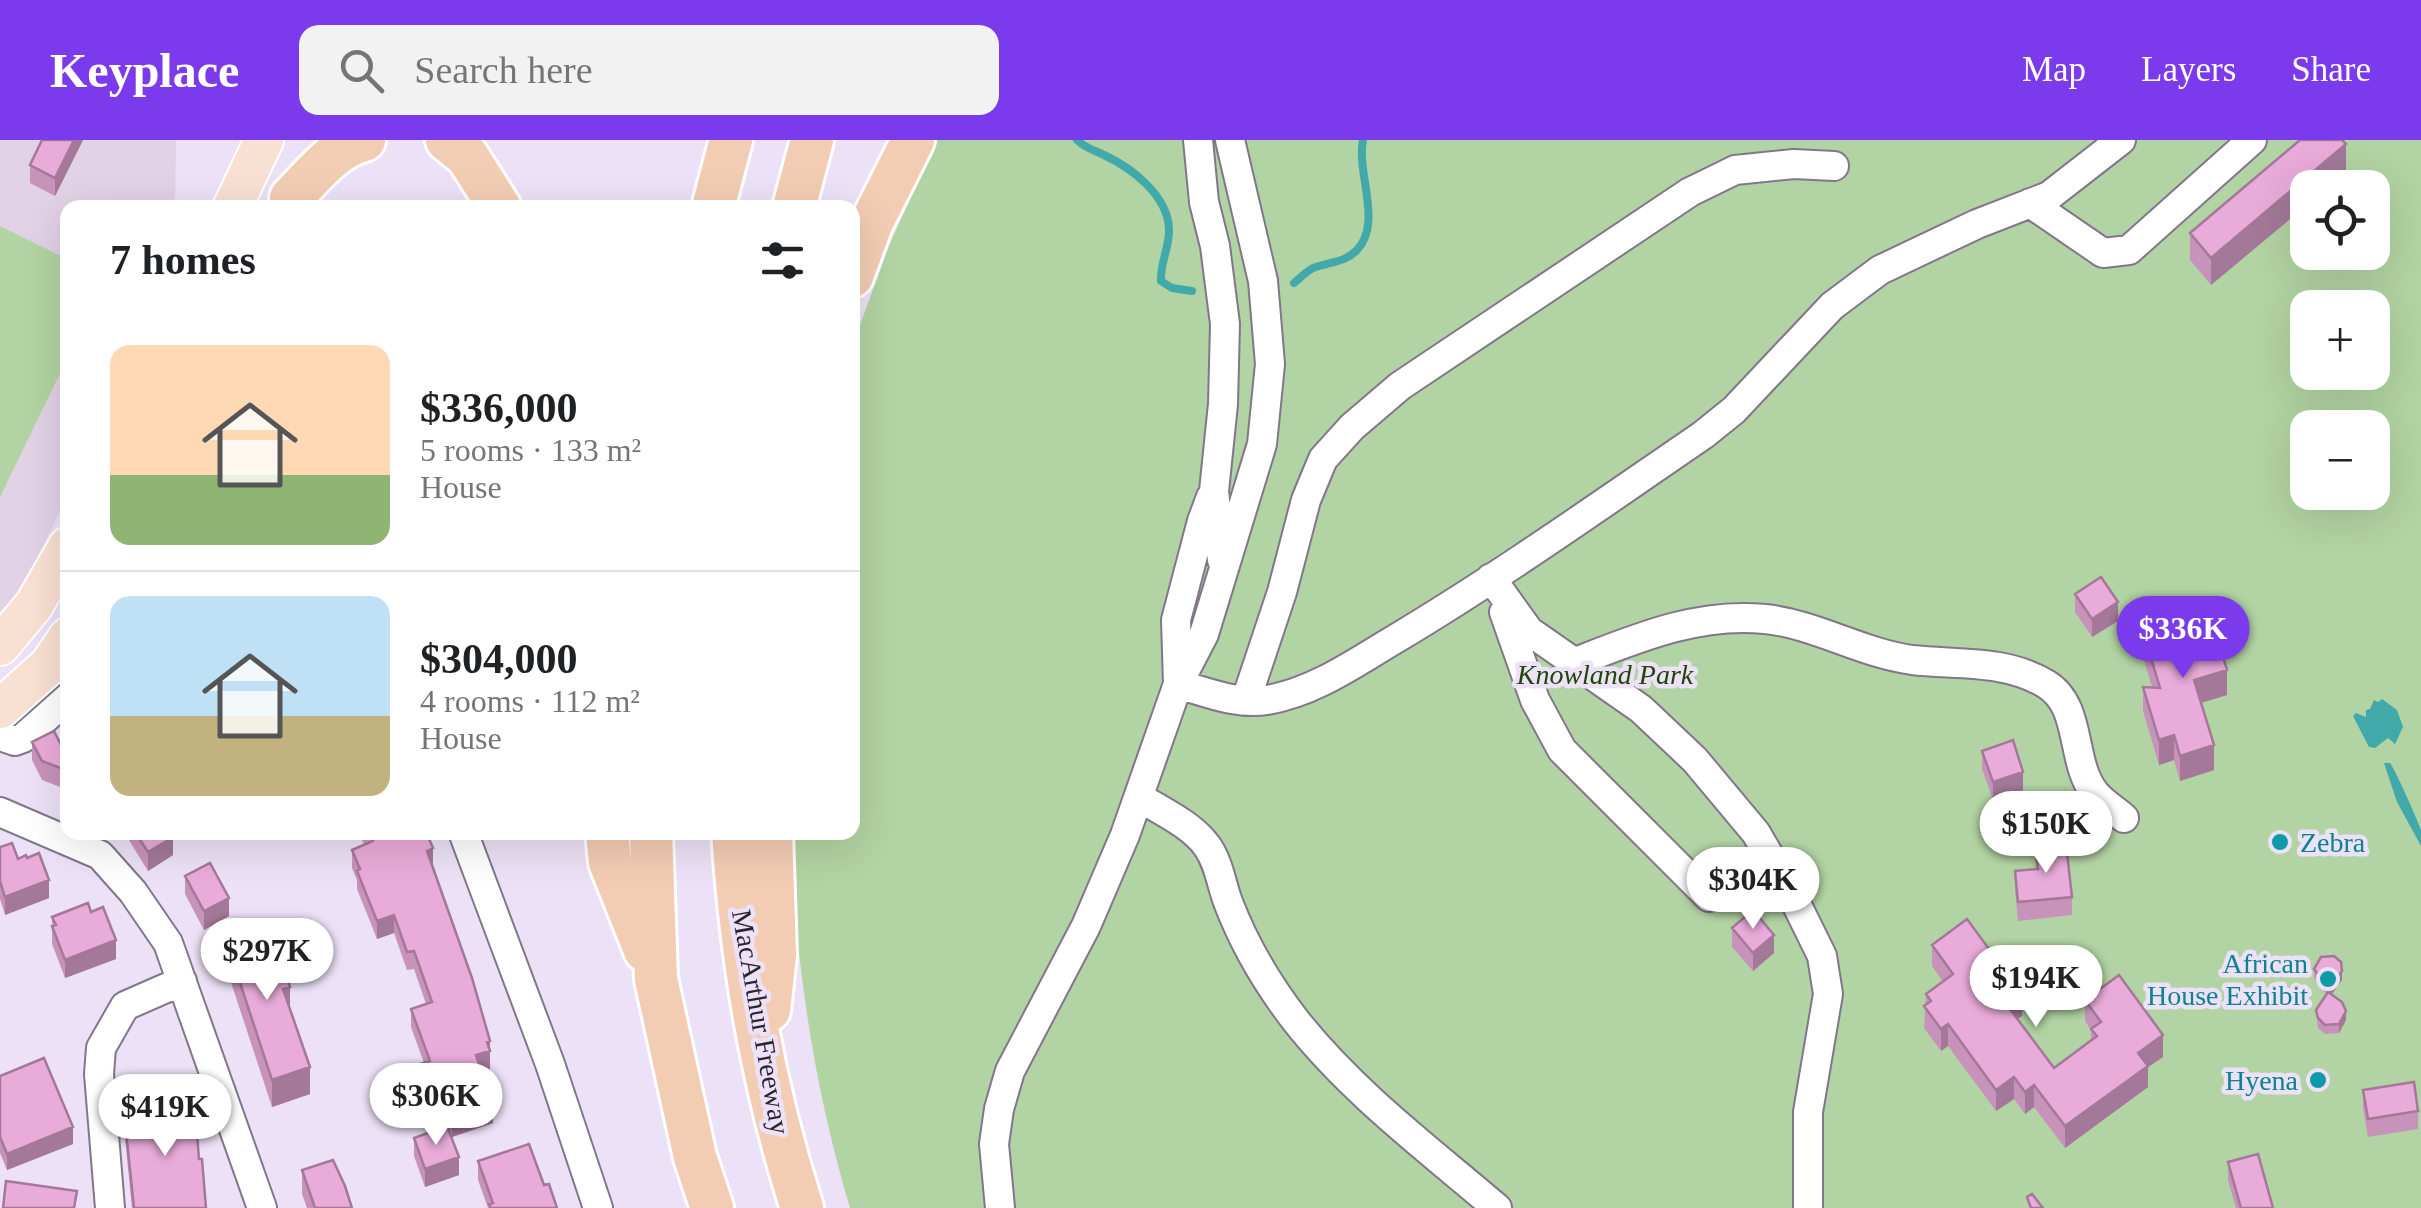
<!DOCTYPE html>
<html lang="en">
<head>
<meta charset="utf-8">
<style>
	:root { --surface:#fff; --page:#f2f2f2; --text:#202124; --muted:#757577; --line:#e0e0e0; --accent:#7c3aed }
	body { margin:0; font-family:"Times New Roman",serif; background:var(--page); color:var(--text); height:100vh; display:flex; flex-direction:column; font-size:38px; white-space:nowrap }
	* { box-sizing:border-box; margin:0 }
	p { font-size:32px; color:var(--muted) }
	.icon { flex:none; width:55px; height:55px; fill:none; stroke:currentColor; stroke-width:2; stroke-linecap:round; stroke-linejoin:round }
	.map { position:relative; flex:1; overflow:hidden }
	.panel { position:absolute; left:60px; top:60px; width:800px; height:640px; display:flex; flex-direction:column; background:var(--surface); border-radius:20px; box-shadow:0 10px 40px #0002 }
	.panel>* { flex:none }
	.controls { position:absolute; left:2290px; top:30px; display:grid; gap:20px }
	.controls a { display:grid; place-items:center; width:100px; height:100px; border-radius:20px; background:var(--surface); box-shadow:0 10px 40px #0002; font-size:50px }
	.price { position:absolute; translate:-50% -85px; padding:0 22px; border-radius:35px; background:#fff; color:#222; font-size:32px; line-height:65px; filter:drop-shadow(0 2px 5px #0008) }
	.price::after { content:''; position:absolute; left:50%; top:60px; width:30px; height:22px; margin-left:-15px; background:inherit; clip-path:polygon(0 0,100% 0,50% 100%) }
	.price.current { background:var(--accent); color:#fff }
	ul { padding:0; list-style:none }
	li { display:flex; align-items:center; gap:30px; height:250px; padding:0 50px }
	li+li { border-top:2px solid var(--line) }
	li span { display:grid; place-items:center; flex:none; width:280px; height:200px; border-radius:20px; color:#555 }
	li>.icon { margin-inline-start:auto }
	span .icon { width:120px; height:120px; fill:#fffc; stroke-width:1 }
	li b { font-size:42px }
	h2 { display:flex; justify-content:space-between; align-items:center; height:120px; padding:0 50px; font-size:42px }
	header { display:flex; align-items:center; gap:60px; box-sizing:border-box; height:140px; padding:0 50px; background:var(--accent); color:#fff }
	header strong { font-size:48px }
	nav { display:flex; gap:55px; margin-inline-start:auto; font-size:35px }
	.search { width:700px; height:90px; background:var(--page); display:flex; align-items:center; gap:25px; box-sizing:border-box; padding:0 35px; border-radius:20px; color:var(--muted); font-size:38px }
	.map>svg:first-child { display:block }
</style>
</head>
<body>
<header>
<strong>Keyplace</strong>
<div class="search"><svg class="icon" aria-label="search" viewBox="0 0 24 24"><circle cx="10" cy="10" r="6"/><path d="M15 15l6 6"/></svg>Search here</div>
<nav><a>Map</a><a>Layers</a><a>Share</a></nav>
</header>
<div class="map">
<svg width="2421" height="1068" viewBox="0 0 2421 1068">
	<rect width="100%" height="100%" fill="#ece1f6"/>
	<path fill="#e1d2e5" d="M0,0H176L175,67L68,68L67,356L22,450L0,472Z"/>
	<path fill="#b2d3a3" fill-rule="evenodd" d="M937,0H2421V1068H850C812,940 797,825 789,693L852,692L853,204L890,103ZM2308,48H2372V112H2308ZM2308,168H2372V232H2308ZM2308,288H2372V352H2308Z
		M0,86L67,119V219L0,357Z"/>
	<path fill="#41a9aa" d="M2382,559L2397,570L2403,587L2395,604L2388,598L2375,608L2369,607L2353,576L2356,573L2366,577V570L2370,569L2374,560L2378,562Z
		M2384,623H2390C2395,629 2418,681 2421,690C2421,692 2421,704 2421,706L2397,662Z"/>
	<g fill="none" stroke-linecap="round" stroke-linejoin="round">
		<path stroke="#41a9aa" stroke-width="8" d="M1077,0C1085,8 1094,10 1104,15C1132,28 1167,55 1169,88C1170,107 1160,122 1161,141L1172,148L1192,151
			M1294,143C1300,138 1307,131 1313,128C1328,122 1345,123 1357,110C1383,83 1356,32 1363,0"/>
		<defs>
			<path id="minor" d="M1198,0L1204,62L1215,106L1225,184L1223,264L1214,351L1222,420
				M2030,63L2103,113L2129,110L2252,0
				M1491,438L1529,491L1641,569L1695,620L1756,693L1793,757L1822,816L1828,854L1808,972V1068
				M1504,472L1535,560L1562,610L1709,757
				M1573,523C1635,499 1697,472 1765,479C1815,484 1861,513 1912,520C1956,525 2005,519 2046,544C2083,566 2070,623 2095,653C2102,662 2115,670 2124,678
				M1178,544C1206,552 1237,565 1267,560C1315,552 1356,522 1397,498C1502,435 1602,364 1703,295L1734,270L1832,166L1880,130L1977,84L2049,56L2121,0
				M1178,544L1176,480L1202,381L1211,357
				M1246,560L1282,452L1306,360L1323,319L1352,287L1400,246L1690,52L1735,30L1794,24L1834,26
				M0,596L15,601L23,598L68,558
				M1139,657C1161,671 1191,684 1207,706C1219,723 1221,743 1228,762C1244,804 1269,846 1296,881C1353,953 1428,1009 1497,1068
				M0,672L100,715L133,752L168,803L262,1068
				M463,692L550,924L598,1068
				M110,1068L99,934L101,908L125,866L182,841
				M1000,1068L994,1004L999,969L1010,931L1086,786L1125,695L1178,544L1204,494L1262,304L1270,224L1263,141L1230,0"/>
			<path id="major" d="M232,68L264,0
				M0,506L34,465L68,406
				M0,569L49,525L68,497"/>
			<path id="highway" d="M447,0L467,16L500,68
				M291,58C313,36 333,8 364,0
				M713,68L731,0
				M794,68L812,0
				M852,136L871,84L913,0
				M607,692L610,722L645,810
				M651,692L656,839L695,1017L712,1068
				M733,692C742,824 762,943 802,1068
				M769,870L775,815L771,692"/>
		</defs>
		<use href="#minor" stroke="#81768a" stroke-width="32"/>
		<use href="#major" stroke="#fff" stroke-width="42"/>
		<use href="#highway" stroke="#fff" stroke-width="48"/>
		<use href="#minor" stroke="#fff" stroke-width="28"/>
		<use href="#major" stroke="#f8e0d2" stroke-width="38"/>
		<use href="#highway" stroke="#f3ccb4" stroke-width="42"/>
	</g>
	<path fill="#c893bb" d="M42,0H83L55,56L30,43V25Z
		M2346,31L2327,48H2308V64L2211,145L2190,120V93Z
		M2075,454L2118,481L2092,497L2075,472Z
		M2144,495L2227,555L2201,563L2214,630L2180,641L2174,620L2159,625L2143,571V547H2152L2144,520Z
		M32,602L68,619V650L42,640L32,620Z
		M1982,611L2023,650L1993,660L1982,629Z
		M124,692H171L173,715L148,731Z
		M357,692H426L433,726L490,929L482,931L493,983L452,997L439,959L427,963L420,942V924L424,923L411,887V869L426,864L414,829L407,830L394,793L377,799L357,749V740L352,728V710L364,704Z
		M0,707L18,719L49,758L5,775L0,759Z
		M2035,708L2072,757V775L2018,781L2015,749V731L2036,729Z
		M185,736L229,776L204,790L185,754Z
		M91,772L116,819L65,838L52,804V777Z
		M1732,788L1774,813L1753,831L1732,807Z
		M223,791L269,832L290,869L310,954L272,967L223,818Z
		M1932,805L2022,876L2017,879L2054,928L2091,900V890L2085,881V860L2163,917L2148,927V947L2065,1008L2034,967L2025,974L2014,959L1996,971L1948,906L1941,911L1924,888L1926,854L1943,842L1932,826Z
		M2314,829L2342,840L2332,854L2346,880L2339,893L2325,894L2318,888L2316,870L2326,854L2314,838Z
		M0,936L73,1004L7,1030L0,1013Z
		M2363,950L2418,971V989L2368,997L2363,968Z
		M124,972L199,1019L206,1068H132L124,988Z
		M414,998L459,1035L425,1047L414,1016Z
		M478,1021L544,1045L557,1068H488L478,1040Z
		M2228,1022L2273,1068H2236L2228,1040Z
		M302,1030L352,1068H307L302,1054Z"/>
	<path fill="#a37898" d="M74,0H83L55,56V38Z
		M2346,4V31L2327,48H2308V64L2211,145V118Z
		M2118,462V481L2092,497V479Z
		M2227,530V555L2194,565V540Z
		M2174,595V620L2159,625V600Z
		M2214,605V630L2180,641V616Z
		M2023,632V650L1993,660V642Z
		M173,697V715L148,731V712Z
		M433,708V726L427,711Z
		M49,740V758L5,775V757Z
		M229,758V776L204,790V771Z
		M394,775V793L377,799V781Z
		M1774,795V813L1753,831V813Z
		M116,800V819L65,838V820Z
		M2342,831V840L2329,858V849Z
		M290,847V874L283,849Z
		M2022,854V876L2007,886V865Z
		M2346,871V880L2339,893V884Z
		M1948,884V906L1941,911V889Z
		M2163,895V917L2148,927V947L2065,1008V986L2138,913Z
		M490,901V929L476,933V915L487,902Z
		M310,927V954L272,967V940Z
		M2014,937V959L1996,971V950Z
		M439,941V959L427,963V945Z
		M2034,945V967L2025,974V952Z
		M493,965V983L452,997V979Z
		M73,987V1004L7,1030V1014Z
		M459,1017V1035L425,1047V1029Z"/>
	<path fill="#e9abd9" stroke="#a37898" stroke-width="2.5" d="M42,0H74L55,38L30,25Z
		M2300,0H2342L2346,4L2211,118L2190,93Z
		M2101,437L2118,462L2092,479L2075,454Z
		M2210,475L2227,530L2194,540L2214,605L2180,616L2174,595L2159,600L2143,547L2160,548L2144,495Z
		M54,591L68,619V631L42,621L32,602Z
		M2013,600L2023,632L1993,642L1982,611Z
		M135,692H171L173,697L148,712Z
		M368,692H426L433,708L427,711L472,838L490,901L487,902L490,911L476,915L493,965L452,979L439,941L427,945L420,924L430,921L411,869L432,862L414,811L407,812L394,775L377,781L357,731L360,729L352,710L373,701Z
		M12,703L18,719L26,715L27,718L39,713L49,740L5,757L0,741V707Z
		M2066,704L2072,757L2018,762L2015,731L2038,729L2035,708Z
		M210,723L229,758L204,771L185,736Z
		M88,763L91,772L103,767L116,800L65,820L52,786L56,785L52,777Z
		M1753,770L1774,795L1753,813L1732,788Z
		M1967,779L2022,854L2007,865L2054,928L2097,896L2091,889L2101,882L2085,860L2119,835L2163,895L2138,913L2148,926L2065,986L2034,945L2025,952L2014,937L1996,950L1948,884L1941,889L1924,866L1931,861L1926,854L1953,834L1932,805Z
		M252,781L269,832L283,828L290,847L283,849L310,927L272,940L223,791Z
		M2334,816L2341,822L2342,831L2329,849L2314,829L2321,817Z
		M2328,852L2342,862L2346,871L2339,884L2325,885L2318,878L2316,870Z
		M44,918L73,987L7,1014L0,997V936Z
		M2414,942L2418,971L2368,979L2363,950Z
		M195,967L199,1019H202L206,1068H134L124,972Z
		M447,986L459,1017L425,1029L414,998Z
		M529,1004L544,1045L549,1044L557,1068H491L489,1064L493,1063L478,1021Z
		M2258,1014L2273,1068H2241L2228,1022Z
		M333,1020L345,1046L352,1068H315L302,1030Z
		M6,1041L77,1051L74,1068H3Z
		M2032,1054L2043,1068H2031L2027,1057Z"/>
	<g fill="#0f9aa8" stroke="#ece1f6" stroke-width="4">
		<circle cx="2280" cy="702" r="10"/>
		<circle cx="2328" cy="839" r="10"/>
		<circle cx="2318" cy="940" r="10"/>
	</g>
	<g text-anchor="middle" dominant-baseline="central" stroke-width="9" stroke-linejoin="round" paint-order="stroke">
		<g font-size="28" font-style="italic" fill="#204606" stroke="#ece1f6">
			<text x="1605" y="534">Knowland Park</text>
		</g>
		<g font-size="28" fill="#0d838f" stroke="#ece1f6" text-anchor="end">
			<text x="2300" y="702" text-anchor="start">Zebra</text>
			<text x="2308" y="823">African<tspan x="2308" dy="32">House Exhibit</tspan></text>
			<text x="2298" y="940">Hyena</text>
		</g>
		<g font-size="28" fill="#2a252d" stroke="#ece1f6">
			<text transform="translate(761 882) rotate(80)">MacArthur Freeway</text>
		</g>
	</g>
</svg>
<div class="controls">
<a><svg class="icon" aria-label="locate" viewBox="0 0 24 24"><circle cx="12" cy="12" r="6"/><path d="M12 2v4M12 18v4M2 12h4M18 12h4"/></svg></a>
<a>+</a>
<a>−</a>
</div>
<b class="price current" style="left:2183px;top:541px">$336K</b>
<b class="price" style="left:2046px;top:736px">$150K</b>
<b class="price" style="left:1753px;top:792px">$304K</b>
<b class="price" style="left:267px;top:863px">$297K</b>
<b class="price" style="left:2036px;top:890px">$194K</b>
<b class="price" style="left:436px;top:1008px">$306K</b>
<b class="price" style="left:165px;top:1019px">$419K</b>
<section class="panel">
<h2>7 homes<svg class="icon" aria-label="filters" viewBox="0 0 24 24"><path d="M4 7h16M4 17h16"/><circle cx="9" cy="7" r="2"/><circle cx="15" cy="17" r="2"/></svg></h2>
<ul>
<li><span style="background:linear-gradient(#ffd9b3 65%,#8fb573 0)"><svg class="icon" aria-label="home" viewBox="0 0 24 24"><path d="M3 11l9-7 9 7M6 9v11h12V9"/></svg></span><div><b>$336,000</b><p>5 rooms · 133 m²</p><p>House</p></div></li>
<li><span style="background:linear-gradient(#bfe0f5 60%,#c2b280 0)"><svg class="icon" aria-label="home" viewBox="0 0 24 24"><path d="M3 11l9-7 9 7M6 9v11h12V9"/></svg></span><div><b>$304,000</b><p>4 rooms · 112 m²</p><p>House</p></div></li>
</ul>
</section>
</div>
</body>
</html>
